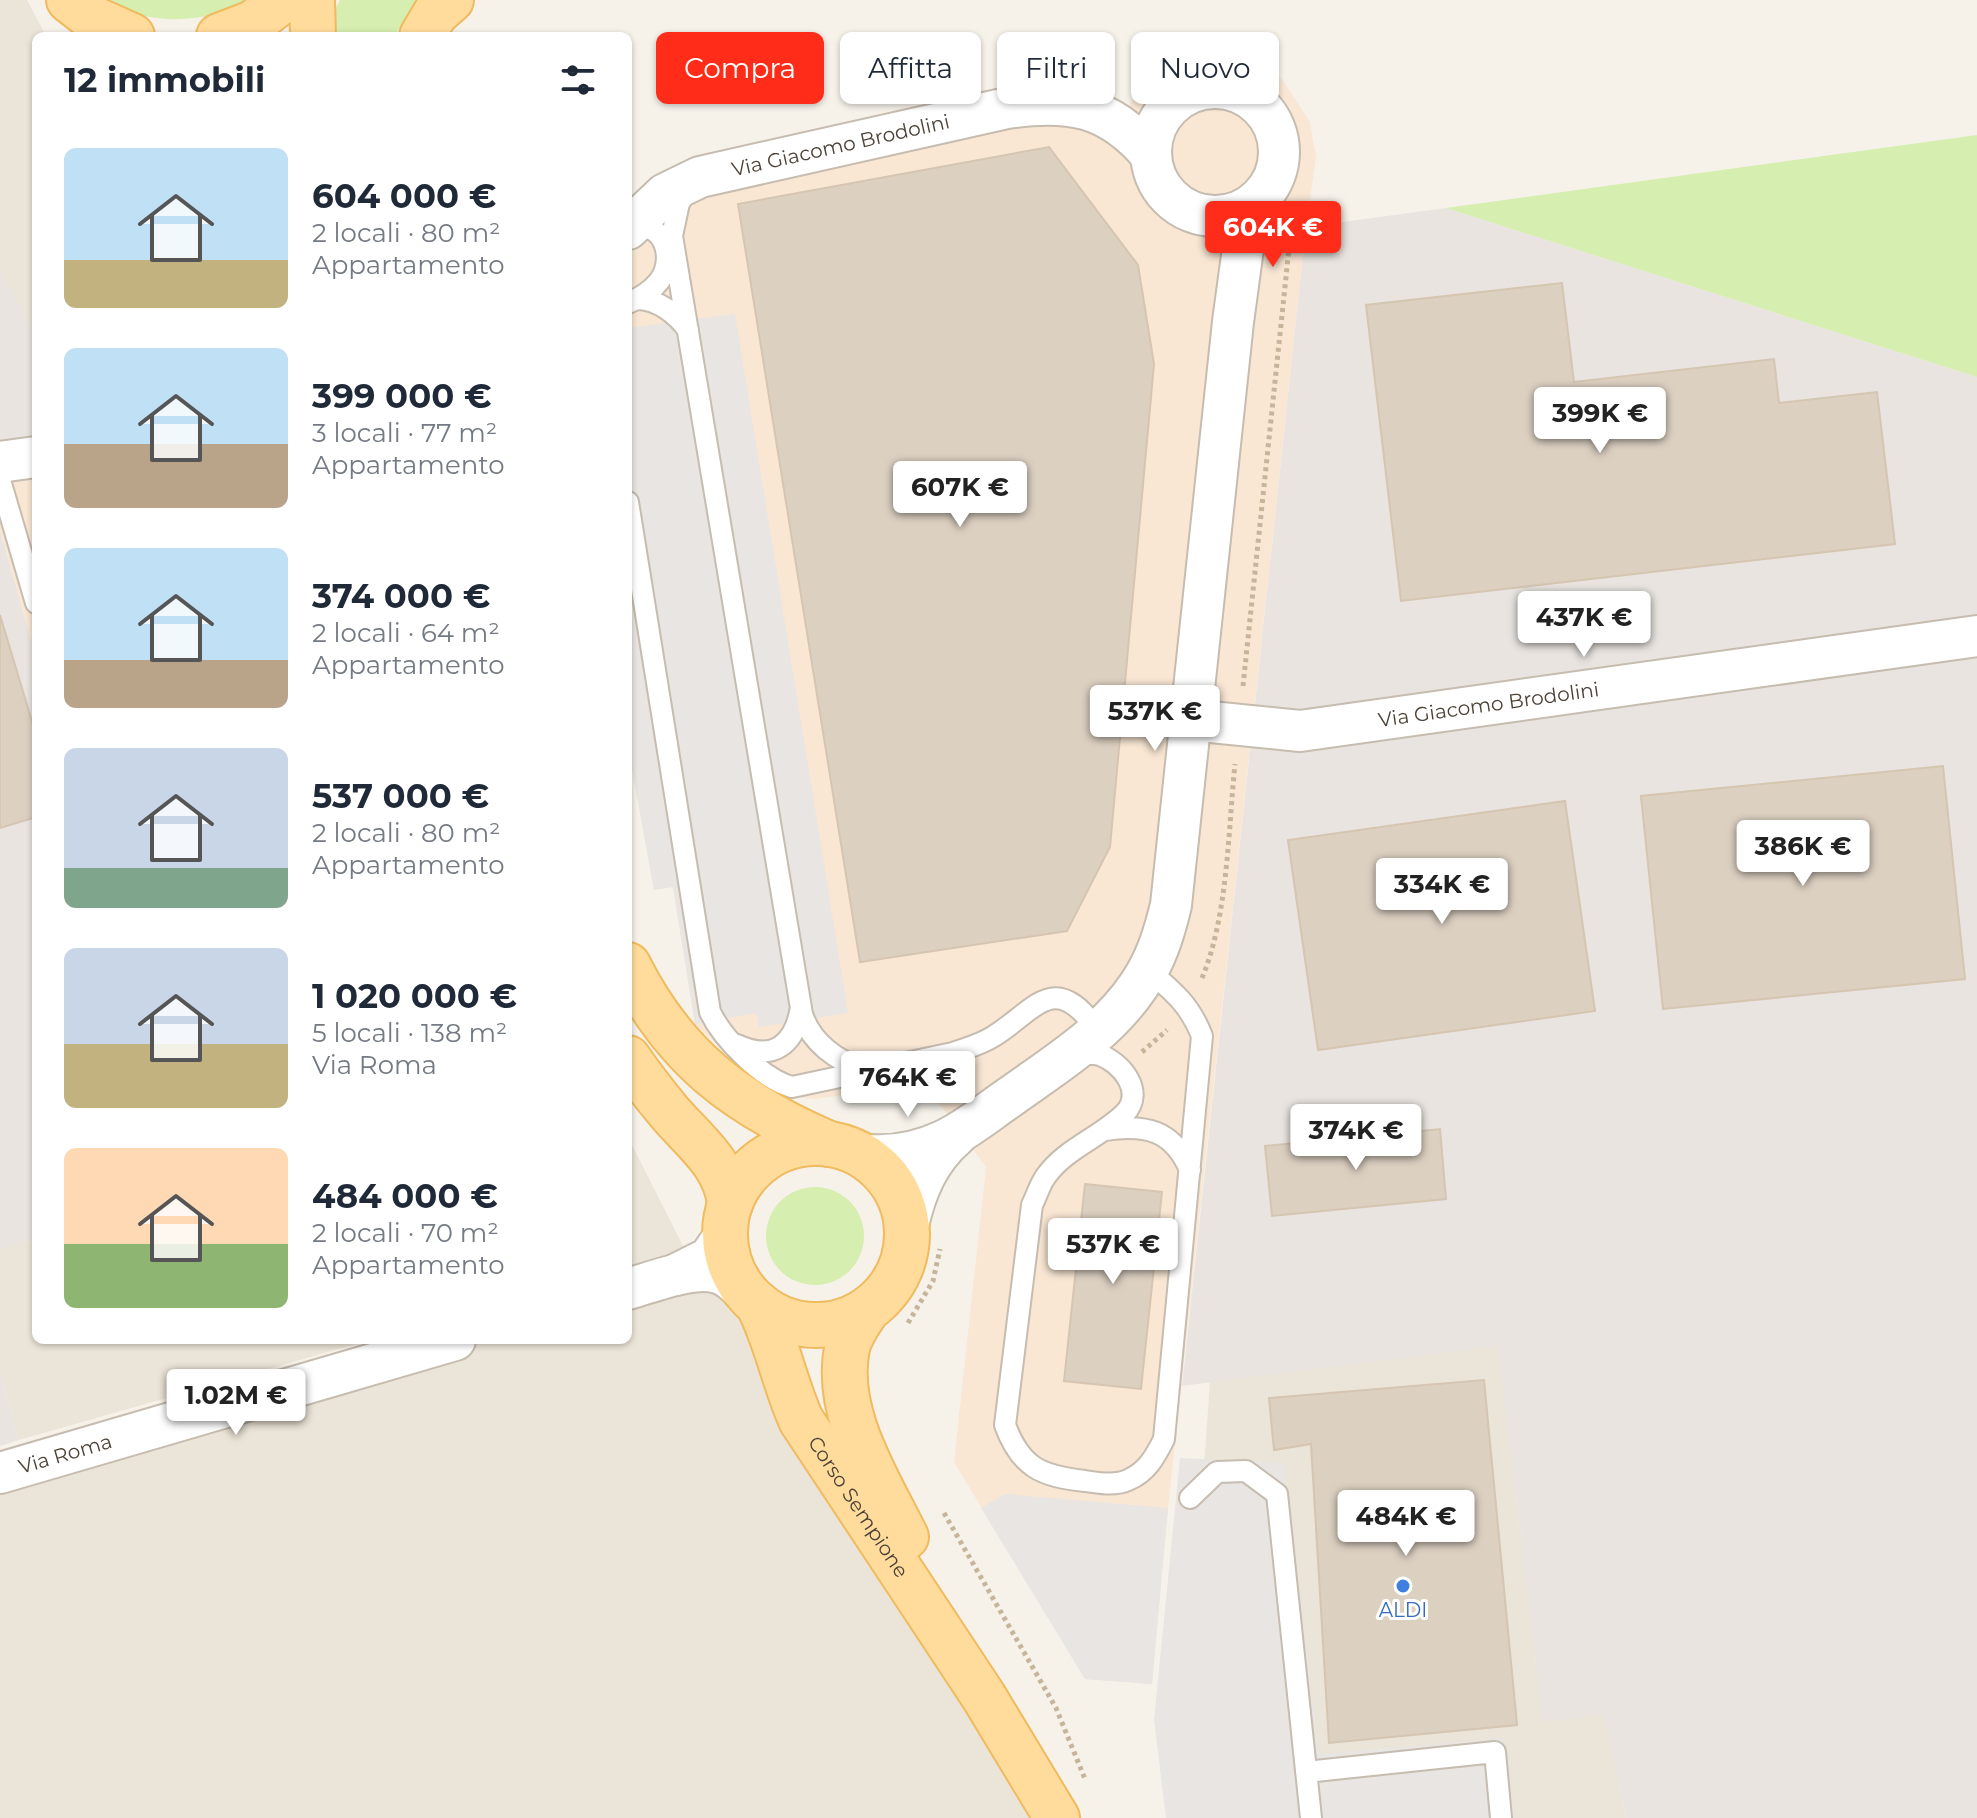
<!DOCTYPE html>
<html lang="it">
<head>
<meta charset="utf-8">
<style>
	:root { --surface:#fff; --page:#f6f6f7; --text:#1f2937; --muted:#747a83; --accent:#ff2c19 }
	body { margin:0; font-family:Montserrat,sans-serif; background:var(--page); color:var(--text); height:100vh; display:flex; flex-direction:column; font-size:30px; white-space:nowrap }
	* { box-sizing:border-box; margin:0 }
	p { font-size:26px; color:var(--muted) }
	.icon { flex:none; width:44px; height:44px; fill:none; stroke:currentColor; stroke-width:2; stroke-linecap:round; stroke-linejoin:round }
	.map { position:relative; flex:1; overflow:hidden }
	.panel { position:absolute; left:32px; top:32px; width:600px; height:1312px; display:flex; flex-direction:column; background:var(--surface); border-radius:12px; box-shadow:0 2px 6px #0004 }
	.panel>* { flex:none }
	.guide { position:absolute; left:656px; top:32px; width:760px; height:72px; display:flex; gap:16px }
	.price { position:absolute; translate:-50% -68px; padding:0 18px; border-radius:8px; background:#fff; color:#222; font-size:26px; line-height:52px; filter:drop-shadow(0 2px 4px #0008) }
	.price::after { content:''; position:absolute; left:50%; top:48px; width:24px; height:18px; margin-left:-12px; background:inherit; clip-path:polygon(0 0,100% 0,50% 100%) }
	.price.current { background:var(--accent); color:#fff }
	ul { padding:0; list-style:none }
	li { display:flex; align-items:center; gap:24px; height:200px; padding:0 32px }
	li span { display:grid; place-items:center; flex:none; width:224px; height:160px; border-radius:12px; color:#555 }
	li>.icon { margin-inline-start:auto }
	span .icon { width:96px; height:96px; fill:#fffc; stroke-width:1 }
	li b { font-size:34px }
	h2 { display:flex; justify-content:space-between; align-items:center; height:96px; padding:0 32px; font-size:34px }
	.tag { padding:0 28px; border-radius:12px; background:var(--surface); box-shadow:0 2px 6px #0004; font-size:28px; line-height:72px }
	.tag.current { background:var(--accent); color:#fff }
	.map>svg:first-child { display:block }
</style>
</head>
<body>
<div class="map">
<svg width="1977" height="1818" viewBox="0 0 1977 1818">
	<rect width="100%" height="100%" fill="#f6f2ea"/>
	<path fill="#ebe4d8" d="M0,0H27L46,36H36V334L0,271Z
		M628,1137L685,1250L628,1266Z
		M36,1239V1340H370L19,1440L0,1373V1249Z
		M722,1282L1040,1818H0V1483L479,1340H628V1296Z
		M1498,1345L1543,1721L1604,1713L1626,1818H1185L1182,1788L1210,1381Z"/>
	<path fill="#f9e7d4" d="M1210,52L1246,59L1282,79L1310,122L1316,157L1306,227L1168,1508L1152,1684L1085,1679L954,1462L986,1167L925,1084L815,1099L781,1095L763,1086L695,1024L673,887L654,890L628,747V656L631,655L628,632V204L654,181L1127,108L1145,83L1175,61Z
		M36,466V658L0,530V470Z"/>
	<path fill="#e9e4df" d="M1446,208L1977,377V1818H1626L1604,1714L1543,1722L1498,1346L1182,1386L1306,227Z
		M0,271L36,334V441L0,446Z
		M0,530L36,658V1239L0,1249Z
		M0,1373L19,1440L0,1446Z"/>
	<path fill="#d6eeb0" d="M106,0H246C209,25 143,26 106,0Z
		M340,0H418L394,36H336L333,14Z
		M1977,135V377L1446,208Z
		M766 1236a49 49 0 1 1 98 0a49 49 0 1 1-98 0Z"/>
	<path fill="#e8e5e2" d="M735,314L848,1013L759,1027L756,1013L695,1024L673,887L654,890L628,747V656L631,655L628,632V328Z
		M1180,1458L1283,1463L1319,1754L1505,1738L1514,1818H1166L1154,1720Z
		M1005,1494L1168,1508L1152,1684L1085,1679L981,1508Z"/>
	<path fill="#dcd0c1" stroke="#d5c5b1" stroke-width="2" d="M1049,147L1138,265L1154,364L1110,847L1067,931L860,962L738,204Z
		M1562,283L1574,382L1774,359L1779,403L1877,392L1895,544L1401,601L1366,305Z
		M0,615L36,735V817L0,828Z
		M1943,766L1965,979L1663,1009L1641,796Z
		M1565,801L1595,1011L1318,1050L1288,840Z
		M1440,1129L1446,1199L1272,1216L1265,1146Z
		M1085,1184L1162,1192L1141,1389L1064,1381Z
		M1484,1380L1517,1725L1329,1743L1311,1444L1274,1450L1269,1398Z"/>
	<g fill="none" stroke-linecap="round" stroke-linejoin="round">
		<defs>
			<path id="service" d="M689,188L679,203L672,236L802,1014C811,1042 837,1062 865,1069
				M639,299C658,300 677,314 688,330
				M628,303C640,298 652,291 660,280C676,257 663,219 632,229
				M0,480L36,603
				M628,502L710,1012C723,1039 762,1079 792,1087L953,1053C967,1048 982,1044 994,1036C1037,1009 1054,969 1098,1031
				M737,1045C774,1062 795,1044 801,1007
				M1075,1054C1082,1054 1092,1053 1100,1055C1122,1063 1145,1092 1125,1113C1101,1137 1066,1148 1046,1176C1040,1184 1037,1195 1032,1205L1005,1425C1021,1468 1041,1476 1085,1481C1097,1483 1116,1486 1128,1480C1147,1472 1155,1457 1164,1439L1202,1036C1190,1005 1173,991 1148,970
				M1105,1130C1146,1124 1173,1130 1190,1170
				M1190,1498L1217,1472L1246,1471L1277,1494L1311,1818
				M1306,1772L1495,1752L1501,1818"/>
			<g id="minor">
				<circle cx="1215" cy="152" r="64"/>
				<path id="s1" d="M628,229L665,194L700,177L1007,108C1068,99 1109,105 1151,155"/>
				<path d="M0,462L36,457"/>
				<path id="s2" d="M1191,720L1300,731L1977,636"/>
				<path d="M859,1154C889,1158 915,1154 943,1141C967,1130 988,1112 1010,1097C1056,1064 1107,1033 1139,985C1156,960 1164,934 1171,905L1233,322L1244,241L1260,199"/>
				<path d="M908,1225C916,1191 928,1160 956,1136"/>
				<path d="M675,1275L709,1258L725,1235"/>
				<path d="M628,1289C653,1282 696,1264 721,1274C731,1278 738,1286 746,1293"/>
				<path id="s3" d="M0,1473L455,1340"/>
			</g>
			<g id="primary">
				<path d="M69,0L92,18L132,36"/>
				<path d="M312,0L313,36"/>
				<path d="M219,36L253,23L283,0"/>
				<path d="M422,36L435,14L451,0"/>
				<path d="M628,965C674,1057 736,1104 829,1144"/>
				<path d="M628,1058C641,1077 655,1095 670,1113C694,1141 726,1164 730,1204"/>
				<circle cx="816" cy="1234" r="91"/>
				<path id="s4" d="M758,1304C777,1341 784,1382 801,1420L984,1697L1057,1818"/>
				<path d="M867,1310C859,1322 850,1334 847,1348C834,1414 878,1480 906,1537"/>
			</g>
		</defs>
		<use href="#service" stroke="#c6bcaf" stroke-width="24"/>
		<use href="#minor" stroke="#c6bcaf" stroke-width="44"/>
		<use href="#primary" stroke="#f0bb5f" stroke-width="48"/>
		<path stroke="#c6b49b" stroke-width="5" stroke-dasharray="4 4" stroke-linecap="butt" d="M1243,686L1290,239
			M1202,978C1228,916 1228,832 1235,764
			M1142,1052L1167,1030
			M908,1323L933,1281L940,1249
			M944,1513L1056,1708L1085,1779"/>
		<use href="#service" stroke="#fff" stroke-width="20"/>
		<use href="#minor" stroke="#fff" stroke-width="40"/>
		<use href="#primary" stroke="#ffdc9b" stroke-width="44"/>
	</g>
	<circle fill="#3f7fe0" stroke="#fff" stroke-width="3" cx="1403" cy="1586" r="8"/>
	<g text-anchor="middle" dominant-baseline="central" stroke-width="6" stroke-linejoin="round" paint-order="stroke">
		<g font-size="20" fill="#4c4237" stroke="#fff">
			<text stroke="none"><textPath href="#s1" startOffset="234">Via Giacomo Brodolini</textPath></text>
			<text stroke="none"><textPath href="#s2" startOffset="300">Via Giacomo Brodolini</textPath></text>
			<text stroke="none"><textPath href="#s3" startOffset="68">Via Roma</textPath></text>
			<text stroke="none"><textPath href="#s4" startOffset="228">Corso Sempione</textPath></text>
		</g>
		<g font-size="20" fill="#366cbe" stroke="#fff">
			<text x="1403" y="1610">ALDI</text>
		</g>
	</g>
</svg>
<b class="price current" style="left:1273px;top:269px">604K €</b>
<b class="price" style="left:1600px;top:455px">399K €</b>
<b class="price" style="left:960px;top:529px">607K €</b>
<b class="price" style="left:1584px;top:659px">437K €</b>
<b class="price" style="left:1155px;top:753px">537K €</b>
<b class="price" style="left:1803px;top:888px">386K €</b>
<b class="price" style="left:1442px;top:926px">334K €</b>
<b class="price" style="left:908px;top:1119px">764K €</b>
<b class="price" style="left:1356px;top:1172px">374K €</b>
<b class="price" style="left:1113px;top:1286px">537K €</b>
<b class="price" style="left:236px;top:1437px">1.02M €</b>
<b class="price" style="left:1406px;top:1558px">484K €</b>
<div class="guide">
<a class="tag current">Compra</a>
<a class="tag">Affitta</a>
<a class="tag">Filtri</a>
<a class="tag">Nuovo</a>
</div>
<section class="panel">
<h2>12 immobili<svg class="icon" aria-label="filters" viewBox="0 0 24 24"><path d="M4 7h16M4 17h16"/><circle cx="9" cy="7" r="2"/><circle cx="15" cy="17" r="2"/></svg></h2>
<ul>
<li><span style="background:linear-gradient(#bfe0f5 70%,#c2b280 0)"><svg class="icon" aria-label="home" viewBox="0 0 24 24"><path d="M3 11l9-7 9 7M6 9v11h12V9"/></svg></span><div><b>604 000 €</b><p>2 locali · 80 m²</p><p>Appartamento</p></div></li>
<li><span style="background:linear-gradient(#bfe0f5 60%,#b9a48a 0)"><svg class="icon" aria-label="home" viewBox="0 0 24 24"><path d="M3 11l9-7 9 7M6 9v11h12V9"/></svg></span><div><b>399 000 €</b><p>3 locali · 77 m²</p><p>Appartamento</p></div></li>
<li><span style="background:linear-gradient(#bfe0f5 70%,#b9a48a 0)"><svg class="icon" aria-label="home" viewBox="0 0 24 24"><path d="M3 11l9-7 9 7M6 9v11h12V9"/></svg></span><div><b>374 000 €</b><p>2 locali · 64 m²</p><p>Appartamento</p></div></li>
<li><span style="background:linear-gradient(#c9d6e8 75%,#7fa58c 0)"><svg class="icon" aria-label="home" viewBox="0 0 24 24"><path d="M3 11l9-7 9 7M6 9v11h12V9"/></svg></span><div><b>537 000 €</b><p>2 locali · 80 m²</p><p>Appartamento</p></div></li>
<li><span style="background:linear-gradient(#c9d6e8 60%,#c2b280 0)"><svg class="icon" aria-label="home" viewBox="0 0 24 24"><path d="M3 11l9-7 9 7M6 9v11h12V9"/></svg></span><div><b>1 020 000 €</b><p>5 locali · 138 m²</p><p>Via Roma</p></div></li>
<li><span style="background:linear-gradient(#ffd9b3 60%,#8fb573 0)"><svg class="icon" aria-label="home" viewBox="0 0 24 24"><path d="M3 11l9-7 9 7M6 9v11h12V9"/></svg></span><div><b>484 000 €</b><p>2 locali · 70 m²</p><p>Appartamento</p></div></li>
</ul>
</section>
</div>
</body>
</html>
